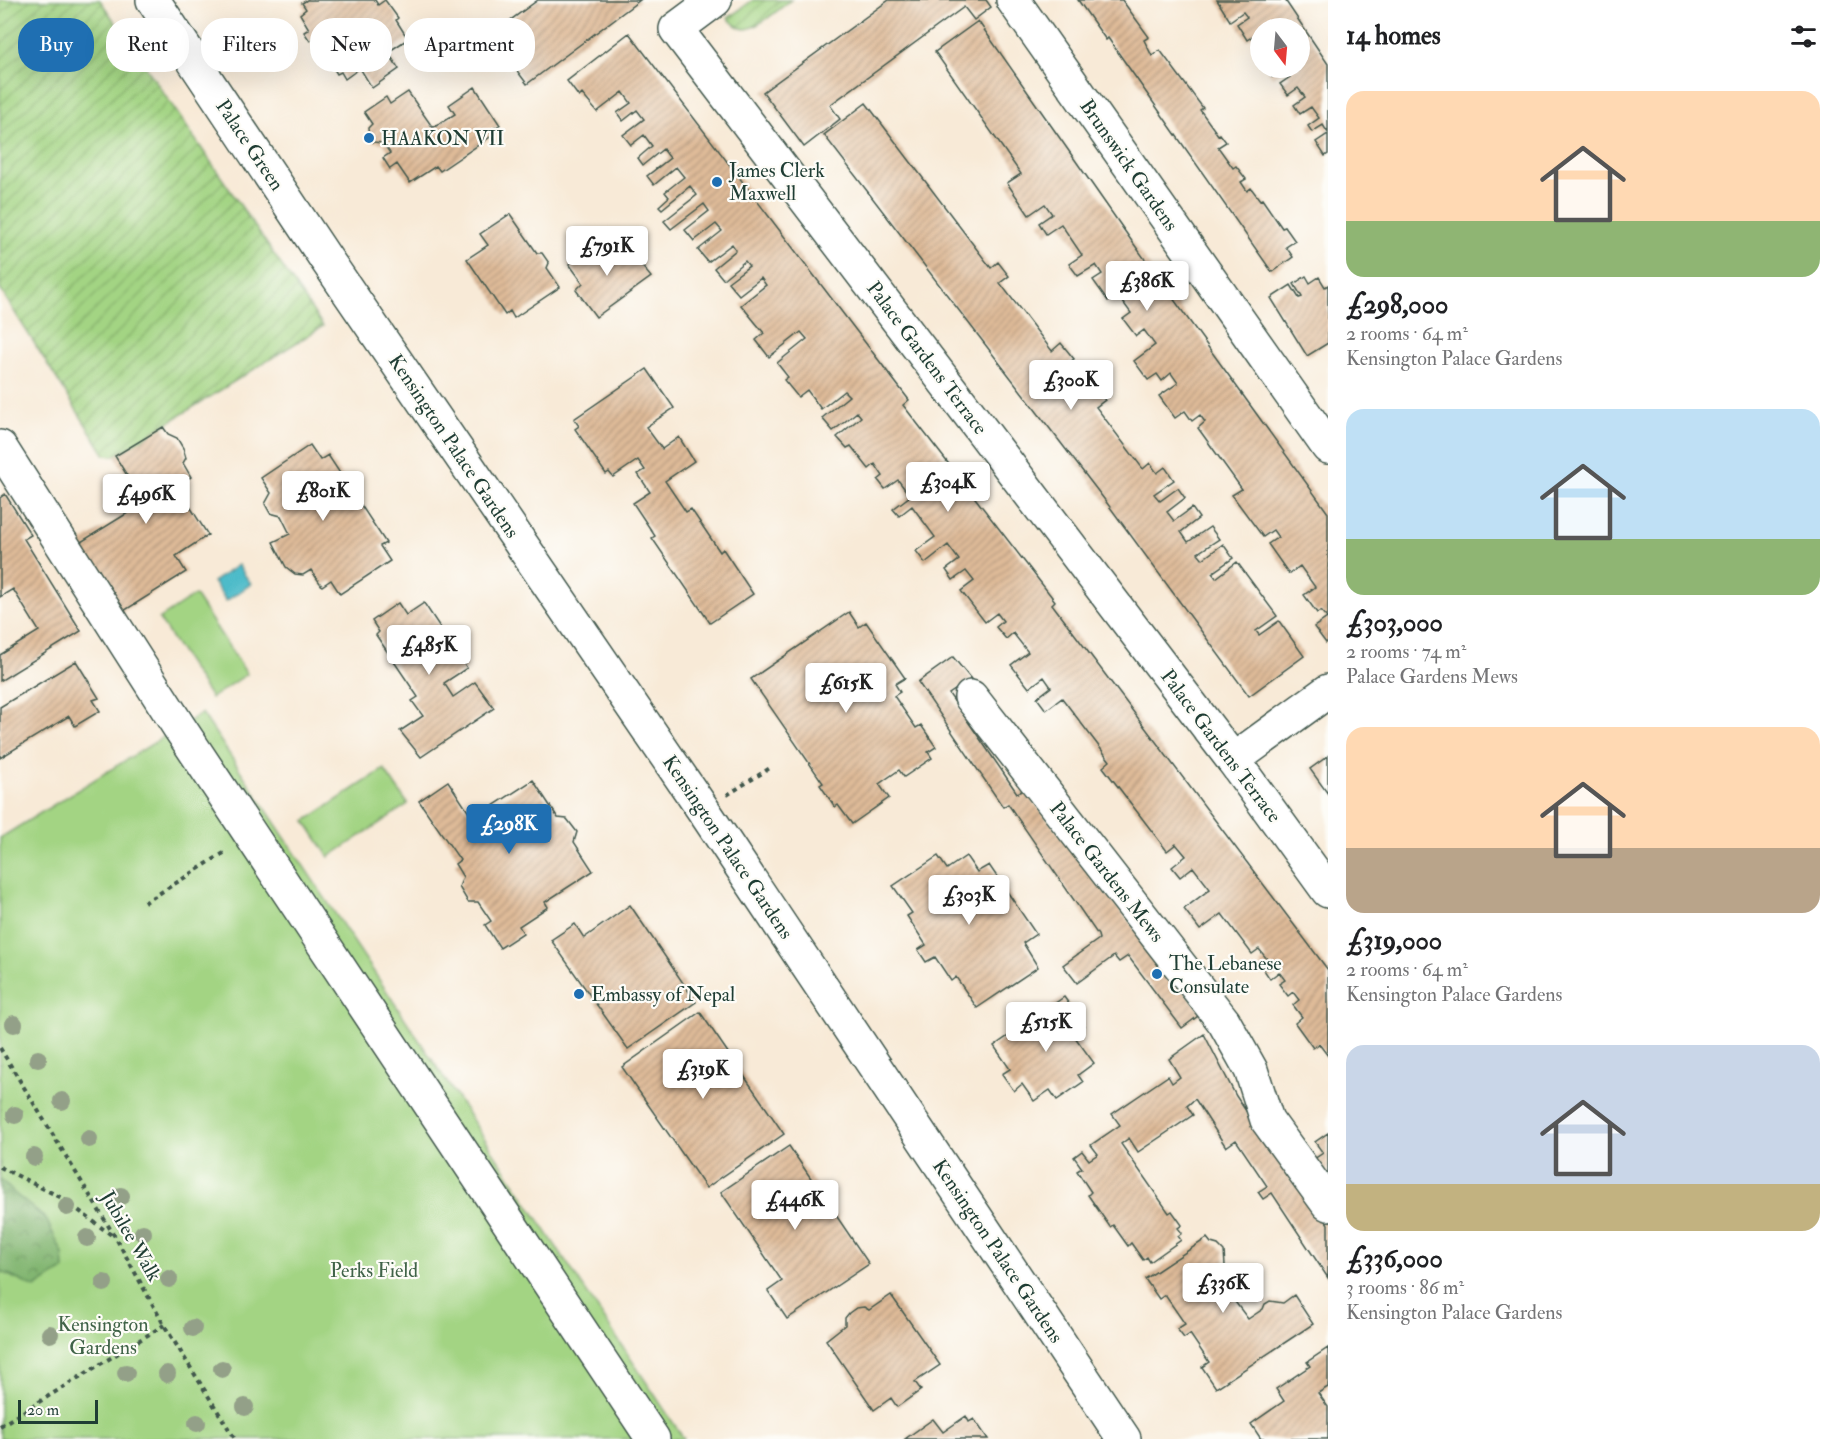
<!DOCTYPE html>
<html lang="en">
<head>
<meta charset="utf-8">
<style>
	:root { --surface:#fff; --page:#f2f2f2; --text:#202124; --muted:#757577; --accent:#1f6fb2 }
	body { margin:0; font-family:"IM FELL Double Pica",serif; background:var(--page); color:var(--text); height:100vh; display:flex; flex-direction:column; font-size:22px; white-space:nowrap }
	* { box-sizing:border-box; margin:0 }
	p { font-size:20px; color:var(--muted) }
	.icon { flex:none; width:33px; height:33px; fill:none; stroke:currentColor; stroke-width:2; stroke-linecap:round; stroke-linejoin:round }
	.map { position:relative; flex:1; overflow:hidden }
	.sheet { display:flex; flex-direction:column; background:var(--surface); width:510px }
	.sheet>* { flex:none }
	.banner { position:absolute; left:18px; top:18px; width:570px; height:54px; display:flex; gap:12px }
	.needle { width:39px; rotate:164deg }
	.controls { position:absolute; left:1250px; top:18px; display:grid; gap:12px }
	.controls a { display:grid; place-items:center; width:60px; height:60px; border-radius:50%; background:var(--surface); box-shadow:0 6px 24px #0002; font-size:30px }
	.scale { position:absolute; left:18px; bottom:15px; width:80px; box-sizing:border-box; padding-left:6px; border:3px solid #1f3d34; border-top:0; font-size:16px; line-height:21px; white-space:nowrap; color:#1f3d34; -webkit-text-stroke:4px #fdfcf7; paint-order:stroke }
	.price { position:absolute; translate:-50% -51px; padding:0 14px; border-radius:6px; background:#fff; color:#222; font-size:20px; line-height:39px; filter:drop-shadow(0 2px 3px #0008) }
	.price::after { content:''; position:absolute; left:50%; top:36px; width:18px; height:14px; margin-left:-9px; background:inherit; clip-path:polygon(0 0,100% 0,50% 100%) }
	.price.current { background:var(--accent); color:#fff }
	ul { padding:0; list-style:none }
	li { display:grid; align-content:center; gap:12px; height:318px; padding:0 18px }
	li span { display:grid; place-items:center; height:186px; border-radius:18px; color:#555 }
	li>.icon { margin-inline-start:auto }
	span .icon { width:108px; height:108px; fill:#fffc; stroke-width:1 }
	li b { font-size:26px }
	h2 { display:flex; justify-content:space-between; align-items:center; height:72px; padding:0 18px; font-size:26px }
	.pill { padding:0 21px; border-radius:24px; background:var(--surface); box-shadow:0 6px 24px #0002; font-size:21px; line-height:54px }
	.pill.current { background:var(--accent); color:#fff }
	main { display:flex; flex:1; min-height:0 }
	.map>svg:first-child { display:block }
</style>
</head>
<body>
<main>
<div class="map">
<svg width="1328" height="1439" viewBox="0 0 1328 1439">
	<defs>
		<pattern id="forest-crowns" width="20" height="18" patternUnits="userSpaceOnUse" patternTransform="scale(1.5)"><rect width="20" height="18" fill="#82b671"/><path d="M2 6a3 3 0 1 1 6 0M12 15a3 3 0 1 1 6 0" fill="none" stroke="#6a955e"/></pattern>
		<pattern id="garden-furrows" width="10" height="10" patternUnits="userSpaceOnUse" patternTransform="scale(1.5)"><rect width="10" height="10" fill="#a3d483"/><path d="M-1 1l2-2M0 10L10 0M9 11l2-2" fill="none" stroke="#84ad6c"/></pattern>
		<pattern id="building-hatch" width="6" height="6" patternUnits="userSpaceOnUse" patternTransform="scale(1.5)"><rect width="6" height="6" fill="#dfbb99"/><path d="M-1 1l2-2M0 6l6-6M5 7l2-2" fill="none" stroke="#b4997e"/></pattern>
	</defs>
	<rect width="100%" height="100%" fill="#fdfcf7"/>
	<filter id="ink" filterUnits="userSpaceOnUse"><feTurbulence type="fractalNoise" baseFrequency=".0167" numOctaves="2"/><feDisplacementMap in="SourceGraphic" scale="12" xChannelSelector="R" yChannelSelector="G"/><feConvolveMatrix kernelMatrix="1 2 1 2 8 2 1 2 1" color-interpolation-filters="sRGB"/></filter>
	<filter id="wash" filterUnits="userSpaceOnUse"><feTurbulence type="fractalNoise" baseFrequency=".008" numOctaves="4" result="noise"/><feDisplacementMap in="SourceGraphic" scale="24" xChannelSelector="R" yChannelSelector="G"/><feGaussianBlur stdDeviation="1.35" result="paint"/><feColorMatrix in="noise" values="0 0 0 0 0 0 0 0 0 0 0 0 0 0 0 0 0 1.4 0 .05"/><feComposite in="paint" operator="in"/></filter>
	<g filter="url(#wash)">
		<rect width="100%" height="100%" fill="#f8ead7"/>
		<path fill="#a3d483" stroke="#61885c" stroke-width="1.5" d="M195,595L247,674L211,698L159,619Z
			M202,713L684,1439H0V838Z
			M384,769L408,804L329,857L305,821Z"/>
		<path fill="url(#forest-crowns)" stroke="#507a52" stroke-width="1.5" d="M0,1179L14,1193L46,1219L63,1254L64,1269L35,1288L0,1271Z"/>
		<path fill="url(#garden-furrows)" stroke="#61885c" stroke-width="1.5" d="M0,0H100L323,326L115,456L105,455L0,289Z
			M753,0H791C780,8 757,29 745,29C737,28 733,23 728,18Z"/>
		<path fill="#4ebbc9" stroke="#367c7e" stroke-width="1.5" d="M238,565L251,584L226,601L213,582Z"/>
		<g id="blocks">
			<path fill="url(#building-hatch)" d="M307,0H375L378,5L385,0L398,18L396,20L408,39L388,52L399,69L372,88L360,68L345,79L341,72L337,74L334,69H327L321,61L324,55L322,50L329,45L322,33L310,41L304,32L309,29L300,14L306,9L302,3Z
				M538,0H640L527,84L490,35Z
				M889,0H986L991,7L974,20L964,7L830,105L840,119L804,147L763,92Z
				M1078,0H1122L1149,37L1144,40L1152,56L1160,50L1203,108L1200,110L1218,135L1220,134L1226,142L1218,147L1233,168L1236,166L1246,179L1241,182L1247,191L1251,188L1260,200L1262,199L1282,228L1285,227L1295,241L1286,247L1293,257L1272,272L1108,38L1106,40Z
				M1217,0H1285L1328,64V133L1323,125L1312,132L1308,126L1319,118L1311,107L1300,114L1294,105L1305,97L1298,88L1288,95L1280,84L1290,77L1285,69L1272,77L1266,68H1299V28H1260V35L1259,32L1247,40L1237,24L1247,17L1243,12L1230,21Z
				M978,21L1131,240L1328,513V641L1326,643L1314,627L1327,618L1321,611L1317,613L1304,595L1315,587L1300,566L1289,574L1268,544L1278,537L1273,530L1263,537L1232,495L1242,489L1198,428L1205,422L1200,415L1192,421L1185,411L1175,418L1159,396L1178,383L1171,373L1162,381L1157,374L1148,380L1134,361L1155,345L1144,330L1136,336L1123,319L1131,313L1117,294L1108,301L1093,280L1102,274L1096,265L1078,276L1069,264L1082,255L1061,224L1046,234L1039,223L1052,214L1045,204L1029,215L1007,183L1021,174L935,52Z
				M629,33L909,400L903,405L1055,601L1052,604L1328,970V1056L1319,1044L1313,1048L1295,1023L1302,1017L1293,1005L1299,1000L1293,992L1288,996L1279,984L1285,980L1279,972L1270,979L1260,964L1267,959L1259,949L1252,954L1222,914L1200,930L1184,909L1210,889L1193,867L1180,877L1172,867L1186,856L1176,844L1167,851L1103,767L1110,761L1062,698L1046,710L1037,698L1051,687L1044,677L1029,688L1011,665L1028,652L1013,633L1006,639L996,627L1003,621L997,613L985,622L961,591L974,581L966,571L953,580L946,570L959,560L948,545L925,563L916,551L935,537L912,506L899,516L893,509L910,496L898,480L885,489L878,480L883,476L875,464L869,469L851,446L847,448L837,437L861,417L857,412L833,431L822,418L849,396L844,391L821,409L807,390L798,397L784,380L788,377L777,363L807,339L801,332L769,357L756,340L764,333L741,305L766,285L761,278L739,295L728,282L749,266L745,261L723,279L714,268L736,250L732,244L708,262L698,250L722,231L716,224L694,241L685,230L709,211L704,204L671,229L664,221L697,195L690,186L662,209L659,206L669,197L665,192L684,177L676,167L654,185L647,176L670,158L663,149L643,165L638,158L652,146L644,135L631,145L623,135L644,119L637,110L623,121L617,113L631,103L623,92L597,112L582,94L579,97L567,81Z
				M475,87L500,125L490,131L493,135L440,171L436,166L410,183L397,164L390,169L383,158L390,153L383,143L373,142L369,138L368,128L372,124L364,112L386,97L390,104L408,92L433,128L455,114L449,105Z
				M866,103L991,268L998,262L1009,276L1000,283L1052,351L1061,343L1074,359L1064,367L1079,387L1090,379L1105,400L1096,407L1143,469L1150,463L1157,473L1165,467L1174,480L1154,494L1160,501L1178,488L1185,498L1167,512L1174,521L1192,508L1199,518L1181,532L1188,542L1210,527L1219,539L1198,553L1203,559L1223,544L1233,558L1212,573L1216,578L1237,562L1277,616L1256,631L1259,635L1279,621L1304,656L1249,696L1104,499L824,135Z
				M1328,134V154L1325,156L1316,142Z
				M510,214L537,253H542L549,263L547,268L560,287L514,318L510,311L505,315L467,259L488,245L480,234Z
				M605,238L621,260L631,253L651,277L596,317L576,290L583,283L569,264Z
				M1306,276L1310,283L1319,277L1325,287L1328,285V343L1307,356L1271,298L1291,285L1299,298L1302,297L1294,284Z
				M647,369L674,408L646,427L662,449L679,437L694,461L665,481L686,512L691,509L720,552L723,549L753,594L710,623L652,538L655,536L633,503L650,492L638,474L645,470L638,460L613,477L609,472L606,474L575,429L579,426L574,419Z
				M163,427L168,434L177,438L183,448L186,458L183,463L191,477L177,486L208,535L176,556L186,572L119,614L76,545L144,503L115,456Z
				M310,445L320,460L328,455L386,543L380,546L390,561L340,594L331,580L322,586L311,570L303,575L295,574L286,567L273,542L290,534L281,516L270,513L265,504L271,493L261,478Z
				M5,494L31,535L24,539L81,631L0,681V655L39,631L13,589L0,597V498Z
				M398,603L406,615L424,603L467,668L444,683L453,697L475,682L494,708L421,757L400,731L423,716L412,701L418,697L376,635L379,632L372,621Z
				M849,612L859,627L866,622L905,678L895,684L900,692L894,696L916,728L921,725L936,747L928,752L932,758L904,777L899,770L879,784L889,798L852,824L838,805L835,807L820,785L823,783L751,679Z
				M953,657L971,679L949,694L1000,768L1017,793L1024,790L1202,1013L1182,1028L1128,956L1119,962L1114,956L1077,983L1063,965L1099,939L1098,935L1008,804L1003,807L918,682Z
				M76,661L99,698L93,700L100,711L75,726L69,716L0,758V707Z
				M1328,756V794L1310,769Z
				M533,780L558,818L567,819L577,832L574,842L593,871L545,902L548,907L519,926L523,933L500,948L485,925L491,921L478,902H468L459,887L463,877L455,864L460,860L419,801L448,781L473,819Z
				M938,856L947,869L966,856L977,872L989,865L1036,934L1023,943L1038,967L977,1008L956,977L951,981L935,957L926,962L918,950L926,945L907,916L912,913L893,886Z
				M630,905L696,1002L628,1049L551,940L575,924L584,938Z
				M1064,997L1084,1025L1072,1033L1094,1063L1078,1075L1083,1082L1057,1100L1050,1090L1034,1101L1022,1084L1014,1091L1002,1074L1010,1069L994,1046Z
				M700,1012L784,1134L706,1188L622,1067Z
				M1204,1034L1236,1096L1292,1180L1297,1177L1328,1224V1278L1272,1193L1263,1199L1258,1192L1267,1186L1236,1140L1226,1147L1195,1099L1187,1106L1193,1115L1138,1152L1129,1138L1121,1144L1169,1213L1172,1211L1182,1225L1178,1228L1182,1233L1178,1236L1181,1240L1150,1262L1147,1257L1143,1260L1131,1243L1128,1246L1113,1225L1110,1227L1088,1195L1091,1192L1077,1171L1082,1168L1074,1157L1082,1151L1089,1160L1098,1154L1091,1145L1120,1125L1112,1114L1168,1076L1172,1083L1180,1077L1169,1059Z
				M1328,1133V1184L1311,1161L1323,1153L1315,1142Z
				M789,1146L869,1264L787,1319L768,1291L782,1281L721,1192Z
				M1207,1238L1211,1243L1218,1245L1224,1251L1225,1266L1228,1270L1217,1278L1248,1319L1263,1309L1265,1304L1270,1301L1283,1303L1294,1295L1313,1324L1216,1388L1202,1367L1209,1362L1190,1334L1184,1338L1177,1329L1185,1324L1165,1295L1159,1299L1145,1279Z
				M891,1295L940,1365L915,1382L921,1390L897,1407L891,1398L874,1410L826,1340L845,1325V1318L849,1313L856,1308L864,1307L869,1310Z
				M1328,1348V1387L1318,1393L1328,1407V1439H1261L1251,1424L1284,1401L1276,1389L1310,1366L1307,1362Z
				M966,1416L969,1422L974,1419L988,1439H905L933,1419L943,1432Z"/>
		</g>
	</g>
	<g filter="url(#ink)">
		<use href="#blocks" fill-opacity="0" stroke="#40574c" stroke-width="1.5"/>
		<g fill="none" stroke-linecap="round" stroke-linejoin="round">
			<defs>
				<path id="minor" d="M153,0L326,259L704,811L1124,1439
					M1013,0L1328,447
					M0,447L179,727L653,1439
					M971,697L1224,1022L1251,1070L1267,1120L1328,1204
					M1233,760L1328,691"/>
				<path id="major" d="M715,0L676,29L1233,760L1328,891"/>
			</defs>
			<use href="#minor" stroke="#40574c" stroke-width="36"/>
			<use href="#major" stroke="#40574c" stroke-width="36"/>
			<path stroke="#40574c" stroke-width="4" stroke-dasharray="4.5 4.5" stroke-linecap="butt" d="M727,795L770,768
				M144,903L227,851
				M0,1048L117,1240L164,1325L235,1439
				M0,1167L62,1198L114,1237
				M0,1426L164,1325"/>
			<use href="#minor" stroke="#fff" stroke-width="33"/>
			<use href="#major" stroke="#fff" stroke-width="33"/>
		</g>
		<g fill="#93a088">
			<circle cx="14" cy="1024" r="9"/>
			<circle cx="38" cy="1059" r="9"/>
			<circle cx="62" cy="1101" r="9"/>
			<circle cx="15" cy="1115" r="9"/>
			<circle cx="89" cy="1139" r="9"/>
			<circle cx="34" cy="1157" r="9"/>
			<circle cx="121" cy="1196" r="9"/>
			<circle cx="67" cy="1207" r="9"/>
			<circle cx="143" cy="1233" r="9"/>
			<circle cx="87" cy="1238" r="9"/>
			<circle cx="169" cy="1279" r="9"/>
			<circle cx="104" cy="1283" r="9"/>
			<circle cx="193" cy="1328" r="9"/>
			<circle cx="50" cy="1334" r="9"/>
			<circle cx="222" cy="1369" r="9"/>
			<circle cx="126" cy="1373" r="9"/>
			<circle cx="167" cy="1374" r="9"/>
			<circle cx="245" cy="1407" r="9"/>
			<circle cx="197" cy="1423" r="9"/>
		</g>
	</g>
	<g fill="#1f6fb2" stroke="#fdfcf7" stroke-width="2">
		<circle cx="369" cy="138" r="6"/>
		<circle cx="717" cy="182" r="6"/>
		<circle cx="1157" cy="974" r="6"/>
		<circle cx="579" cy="994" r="6"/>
	</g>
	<g text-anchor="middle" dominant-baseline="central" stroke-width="4.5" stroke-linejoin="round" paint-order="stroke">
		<g font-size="20" fill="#1f3d34" stroke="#fdfcf7" text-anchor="start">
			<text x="381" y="138">HAAKON VII</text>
			<text x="729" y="170">James Clerk<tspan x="729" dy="23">Maxwell</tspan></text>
			<text x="1169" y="963">The Lebanese<tspan x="1169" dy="23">Consulate</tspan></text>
			<text x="591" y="994">Embassy of Nepal</text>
		</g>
		<g font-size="20" fill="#1f3d34" stroke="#fdfcf7">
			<text transform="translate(250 145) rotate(56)">Palace Green</text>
			<text transform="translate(1129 165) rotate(55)">Brunswick Gardens</text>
			<text transform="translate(927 358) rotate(53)">Palace Gardens Terrace</text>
			<text transform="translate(454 446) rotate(56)">Kensington Palace Gardens</text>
			<text transform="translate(1221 746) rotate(53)">Palace Gardens Terrace</text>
			<text transform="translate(728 847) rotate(56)">Kensington Palace Gardens</text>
			<text transform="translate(1107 872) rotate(52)">Palace Gardens Mews</text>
			<text transform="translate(131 1236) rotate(60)">Jubilee Walk</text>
			<text transform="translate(998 1251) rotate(56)">Kensington Palace Gardens</text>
		</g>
		<g font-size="20" fill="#406348" stroke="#fdfcf7">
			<text x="374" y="1270">Perks Field</text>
			<text x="103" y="1324">Kensington<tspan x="103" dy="23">Gardens</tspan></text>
		</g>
	</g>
</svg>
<div class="controls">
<a><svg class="needle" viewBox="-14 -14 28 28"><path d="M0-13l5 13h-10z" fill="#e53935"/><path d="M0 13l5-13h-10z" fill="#757577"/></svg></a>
</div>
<div class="scale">20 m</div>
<b class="price" style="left:607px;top:277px">£791K</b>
<b class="price" style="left:1147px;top:312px">£386K</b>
<b class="price" style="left:1071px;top:411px">£300K</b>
<b class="price" style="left:948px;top:513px">£304K</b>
<b class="price" style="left:323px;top:522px">£801K</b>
<b class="price" style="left:146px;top:525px">£496K</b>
<b class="price" style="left:429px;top:676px">£485K</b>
<b class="price" style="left:846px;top:714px">£615K</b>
<b class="price current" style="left:509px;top:855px">£298K</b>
<b class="price" style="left:969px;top:926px">£303K</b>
<b class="price" style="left:1046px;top:1053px">£515K</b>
<b class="price" style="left:703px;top:1100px">£319K</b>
<b class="price" style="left:795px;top:1231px">£446K</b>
<b class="price" style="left:1223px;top:1314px">£336K</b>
<div class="banner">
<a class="pill current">Buy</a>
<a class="pill">Rent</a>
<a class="pill">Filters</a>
<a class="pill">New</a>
<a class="pill">Apartment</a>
</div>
</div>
<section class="sheet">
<h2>14 homes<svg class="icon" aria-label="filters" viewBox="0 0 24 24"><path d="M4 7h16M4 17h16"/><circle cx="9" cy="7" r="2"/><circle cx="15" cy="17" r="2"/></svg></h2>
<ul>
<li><span style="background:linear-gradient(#ffd9b3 70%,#8fb573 0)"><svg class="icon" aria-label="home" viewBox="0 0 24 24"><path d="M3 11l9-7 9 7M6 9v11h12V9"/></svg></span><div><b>£298,000</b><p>2 rooms · 64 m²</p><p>Kensington Palace Gardens</p></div></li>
<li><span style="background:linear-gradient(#bfe0f5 70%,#8fb573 0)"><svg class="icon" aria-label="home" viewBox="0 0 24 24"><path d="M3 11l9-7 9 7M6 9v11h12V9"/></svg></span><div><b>£303,000</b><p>2 rooms · 74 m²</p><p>Palace Gardens Mews</p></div></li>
<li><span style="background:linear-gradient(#ffd9b3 65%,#b9a48a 0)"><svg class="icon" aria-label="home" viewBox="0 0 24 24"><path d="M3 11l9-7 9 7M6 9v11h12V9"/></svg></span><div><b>£319,000</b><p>2 rooms · 64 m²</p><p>Kensington Palace Gardens</p></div></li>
<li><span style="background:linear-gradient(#c9d6e8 75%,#c2b280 0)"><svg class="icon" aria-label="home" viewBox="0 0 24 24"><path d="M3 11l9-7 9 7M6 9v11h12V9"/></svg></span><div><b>£336,000</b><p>3 rooms · 86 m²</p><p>Kensington Palace Gardens</p></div></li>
</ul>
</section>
</main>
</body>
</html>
